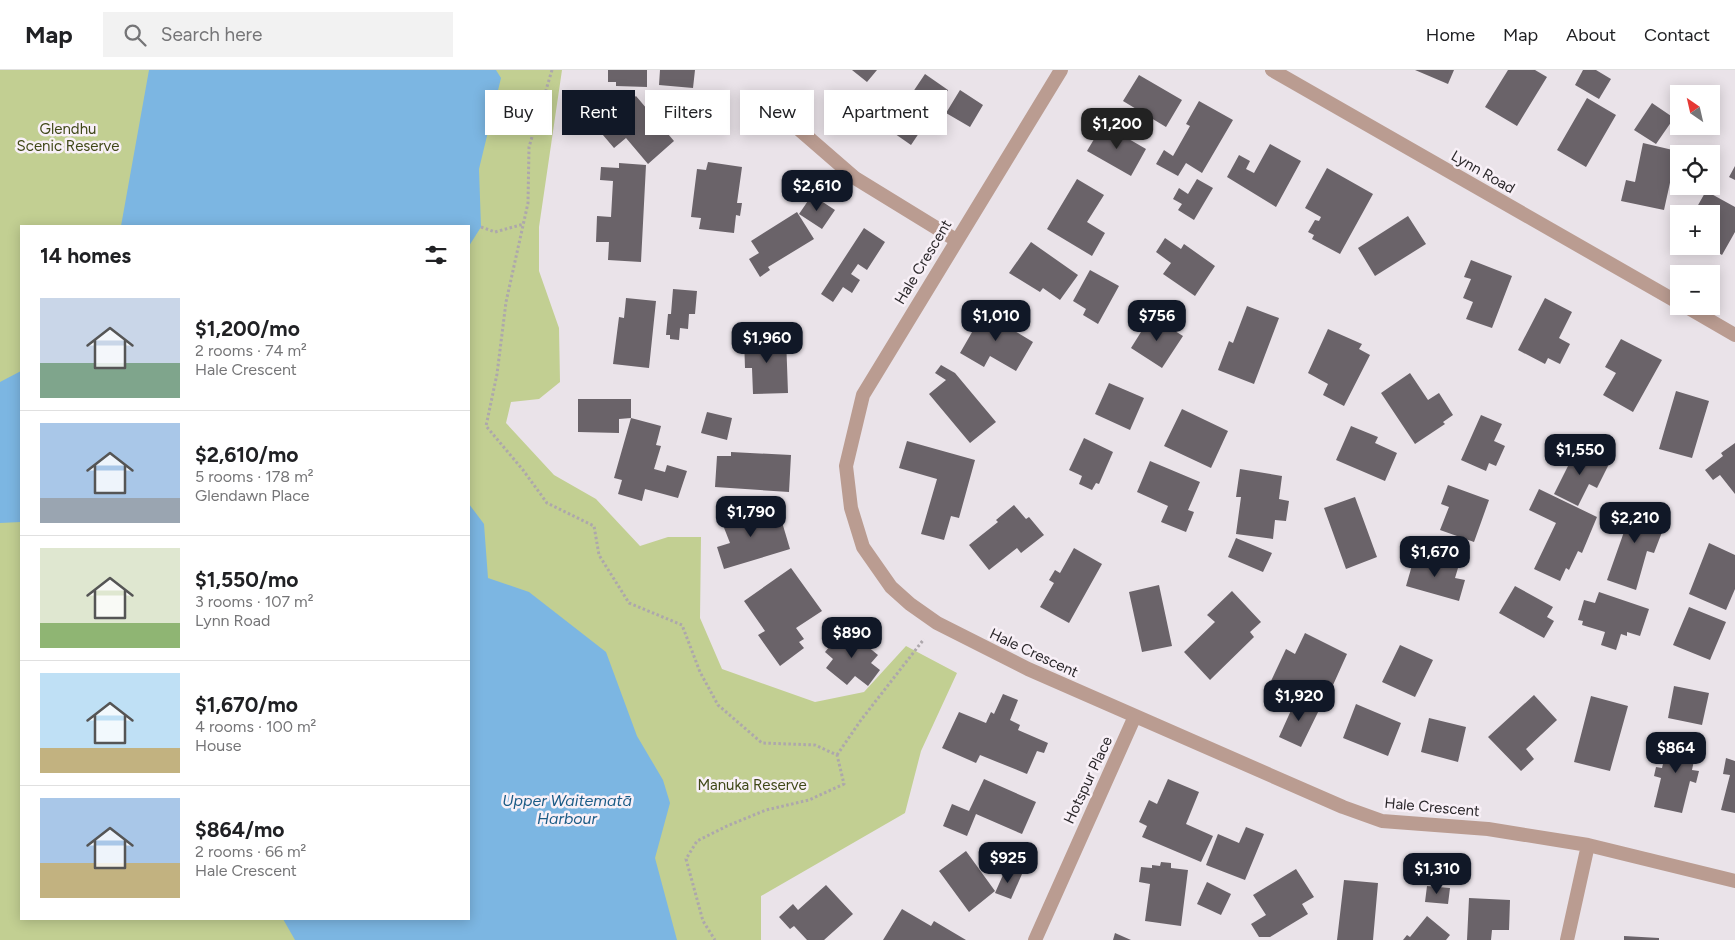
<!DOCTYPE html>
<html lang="en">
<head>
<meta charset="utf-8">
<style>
	:root { --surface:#fff; --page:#f2f2f2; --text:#202124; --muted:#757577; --line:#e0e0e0; --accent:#111827 }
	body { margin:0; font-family:Figtree,sans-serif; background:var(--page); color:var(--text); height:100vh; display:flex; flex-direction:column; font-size:19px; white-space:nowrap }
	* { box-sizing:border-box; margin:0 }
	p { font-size:16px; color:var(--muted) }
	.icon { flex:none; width:28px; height:28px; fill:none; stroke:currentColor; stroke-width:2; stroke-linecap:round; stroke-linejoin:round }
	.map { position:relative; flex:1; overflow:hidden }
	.panel { position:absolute; left:20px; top:155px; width:450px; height:695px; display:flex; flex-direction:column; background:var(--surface); border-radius:0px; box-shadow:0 2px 12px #0003 }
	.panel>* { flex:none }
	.hud { position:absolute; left:485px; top:20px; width:475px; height:45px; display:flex; gap:10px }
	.needle { width:32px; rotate:326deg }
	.fabs { position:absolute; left:1670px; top:15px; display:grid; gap:10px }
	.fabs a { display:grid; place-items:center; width:50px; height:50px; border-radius:0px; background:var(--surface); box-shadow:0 2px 12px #0003; font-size:25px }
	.price { position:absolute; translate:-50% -42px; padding:0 11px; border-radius:10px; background:var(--accent); color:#fff; font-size:16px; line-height:32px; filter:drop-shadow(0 1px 2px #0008) }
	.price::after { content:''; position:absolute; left:50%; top:30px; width:15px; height:11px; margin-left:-8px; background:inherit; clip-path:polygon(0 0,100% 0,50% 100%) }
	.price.current { background:#222; color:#fff }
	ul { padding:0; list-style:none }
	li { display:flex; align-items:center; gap:15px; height:125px; padding:0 20px }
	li+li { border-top:1px solid var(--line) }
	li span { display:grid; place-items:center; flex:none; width:140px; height:100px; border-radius:0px; color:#555 }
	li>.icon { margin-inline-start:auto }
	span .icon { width:60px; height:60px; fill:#fffc; stroke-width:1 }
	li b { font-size:21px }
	h2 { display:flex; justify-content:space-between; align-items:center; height:60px; padding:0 20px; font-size:21px }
	.tag { padding:0 18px; border-radius:0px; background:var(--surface); box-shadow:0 2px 12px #0003; font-size:18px; line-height:45px }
	.tag.current { background:var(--accent); color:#fff }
	header { display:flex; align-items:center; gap:30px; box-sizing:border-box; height:70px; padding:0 25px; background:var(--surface); border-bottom:1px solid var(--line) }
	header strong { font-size:24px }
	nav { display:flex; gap:28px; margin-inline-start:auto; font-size:18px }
	.search { width:350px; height:45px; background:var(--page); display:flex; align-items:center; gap:12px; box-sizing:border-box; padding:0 18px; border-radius:0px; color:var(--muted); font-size:19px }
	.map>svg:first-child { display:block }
</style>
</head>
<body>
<header>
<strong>Map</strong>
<div class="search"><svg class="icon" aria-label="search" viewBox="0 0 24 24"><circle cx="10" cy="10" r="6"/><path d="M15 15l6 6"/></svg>Search here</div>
<nav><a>Home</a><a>Map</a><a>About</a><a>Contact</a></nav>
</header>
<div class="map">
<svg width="1735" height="870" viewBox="0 0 1735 870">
	<rect width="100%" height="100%" fill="#eae3e9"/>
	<path fill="#c2cf92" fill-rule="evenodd" d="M0,0H562L539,157V201L559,258L560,312L539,329L511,332L506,353L554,405L596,429L640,476L668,467H701L700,548L722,599L815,632L864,622L906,576L957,603L921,681L905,743L761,826V870H0ZM21,156H469V849H21Z"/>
	<path fill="#7cb6e2" d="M149,0H496L501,8L479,99L481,157L469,176V156H121Z
		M21,301V452L0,453V312Z
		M469,434L484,454L488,508L529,522L606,582L637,666L663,710L670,733L655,788L677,870H295L283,849H469Z"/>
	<path fill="#6a6369" d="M608,0H647V17L616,16V12H608Z
		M660,0H695L693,18L659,15Z
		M852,0H877L867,12Z
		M1415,0H1454L1448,14Z
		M1508,0H1535L1547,7L1517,56L1485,37Z
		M1583,0H1596L1611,9L1599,29L1575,15Z
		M925,4L948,20L911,75L888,59Z
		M1139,5L1182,30L1166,57L1123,31Z
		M960,20L983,35L970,57L946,43Z
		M636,26L674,71L648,94L626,68L614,78L597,58Z
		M1587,28L1616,45L1586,97L1557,80Z
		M1199,31L1233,50L1202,103L1186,93L1178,106L1156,94L1164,80L1173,86L1190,56L1186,54Z
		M1652,33L1674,48L1656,74L1634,60Z
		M1103,54L1146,79L1131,106L1087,81Z
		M1643,73L1677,81L1664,140L1621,131L1626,110L1635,112Z
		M1270,74L1301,91L1276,137L1227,107L1239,85L1250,91L1246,99L1254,103Z
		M708,92L742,97L737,133H742L740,146L736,145L734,163L699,159L701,148L691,147L697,99L706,100Z
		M619,93L646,95L641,192L608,190L609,172H596L597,146L611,147L613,111L600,110L601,97L619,98Z
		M1735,96V110L1729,107Z
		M1327,98L1373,124L1340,184L1312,169L1314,165L1308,162L1315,150L1319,151L1321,147L1305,138Z
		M1077,109L1104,125L1087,152L1105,163L1092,186L1047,159Z
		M1197,109L1213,118L1194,150L1178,140L1182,134L1173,129L1179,118L1188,124Z
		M1706,121L1735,137V162L1722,185L1707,176H1711V144H1693Z
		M812,125L835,140L822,159L799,144Z
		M797,142L814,169L768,197L770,200L760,207L749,189L759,183L751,171Z
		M1408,146L1426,174L1375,206L1358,178Z
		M864,158L885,172L867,200L858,194L851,204L860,210L852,223L843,217L833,232L821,224Z
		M1165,168L1181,179L1184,174L1215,196L1195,226L1163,204L1171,193L1156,182Z
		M1031,172L1078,205L1060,230L1043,218L1040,222L1009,203Z
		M1471,190L1512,206L1492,258L1466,249L1473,232L1463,228L1471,209L1464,207Z
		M1090,200L1119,216L1098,254L1083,245L1086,239L1073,231Z
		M673,219L697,221L695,244H689L688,259L680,258L679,270L670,269V265H666L668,244H671Z
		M626,228L656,231L649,298L613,294L619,247L624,248Z
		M1545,228L1572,242L1559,268L1570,274L1560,294L1548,288L1545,294L1518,280Z
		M1247,236L1279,248L1254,314L1218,300L1229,271L1233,273Z
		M986,238L1011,252L1008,257L1033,272L1016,301L990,286L984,297L960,283Z
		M1151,246L1183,266L1162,298L1131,278Z
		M1328,259L1362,274L1359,279L1370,285L1344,336L1323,325L1328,314L1308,303Z
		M786,267L788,323L753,324L752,298H745L744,268Z
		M1621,269L1662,290L1633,342L1603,325L1616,303L1605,297Z
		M941,295L955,303L996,352L970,373L929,324L946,310L935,303Z
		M1410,303L1428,330L1439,323L1453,345L1443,352L1445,354L1415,374L1381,323Z
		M1109,313L1144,328L1130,360L1095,344Z
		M1676,321L1709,331L1692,388L1659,379Z
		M578,329H631V348L661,356L656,375L661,376L654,399L665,402L667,395L687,401L678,428L645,419L642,431L618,424L622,410L614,408L631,348L619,349V363L578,362Z
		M1182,339L1228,361L1211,398L1164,376Z
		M707,342L732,348L727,370L701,363Z
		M1481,345L1502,354L1494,371L1505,376L1496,396L1489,393L1486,401L1461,390Z
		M1351,356L1378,367L1375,373L1397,383L1385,411L1336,390Z
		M1084,368L1113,382L1099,414L1096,413L1092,420L1079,414L1082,406L1069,400Z
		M907,371L975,390L959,448L951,446L944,470L921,464L937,409L899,398Z
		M1735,373V424L1720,405L1713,410L1705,400L1723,386L1721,383Z
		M1572,376L1609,394L1597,418L1589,414L1578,436L1554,424L1570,392L1565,389Z
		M731,382L791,385L789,422L715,417L717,386H731Z
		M1150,391L1200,412L1188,440L1194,442L1186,462L1161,452L1168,436L1137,422Z
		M1240,399L1282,406L1279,429L1289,431L1286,451L1275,450L1273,469L1236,464L1241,427H1236Z
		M1448,415L1489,430L1474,472L1440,460L1449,437L1441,434Z
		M1539,419L1597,447L1582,483L1578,481L1569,500L1566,498L1560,511L1534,499L1556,453L1529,440Z
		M1355,427L1377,487L1346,499L1324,438Z
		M1622,433L1667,449L1654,483L1647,481L1636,520L1607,510L1625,459L1614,455Z
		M1014,435L1026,449L1029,447L1044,465L1021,483L1017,478L989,500L969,475L998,452L996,450Z
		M741,439L746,456L755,453L754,450L779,442L790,479L724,499L717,477L730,473L719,445Z
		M1236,468L1272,483L1263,502L1228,487Z
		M1709,473L1735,485V519L1726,540L1689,524Z
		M1074,478L1102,494L1069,553L1040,537L1054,513L1049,510L1055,500L1060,503Z
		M1415,485L1458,498L1455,508L1465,510L1459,531L1406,516Z
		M791,498L822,541L796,558L804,569L799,572L804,578L780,596L758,565L765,561L744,531Z
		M1159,515L1172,576L1142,582L1129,522Z
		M1515,516L1553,537L1547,547L1554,551L1544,568L1499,543Z
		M1232,521L1261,552L1250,562L1254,567L1210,610L1184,582L1215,552L1207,545Z
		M1599,522L1649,539L1640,566L1627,562V566L1621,564L1616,580L1601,575L1605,562L1582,555L1583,551L1578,550L1584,530L1595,533Z
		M1689,537L1726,552L1710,590L1673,575Z
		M845,558L878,585L871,593L880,600L868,616L855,606L847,615L826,598L833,589L825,582Z
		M1305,563L1347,584L1324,635L1271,611L1286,579L1295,584Z
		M1400,575L1433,590L1415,627L1382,612Z
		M1674,616L1709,623L1702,655L1668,648Z
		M1003,624L1018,630L1010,650L1020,655L1018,660L1048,673L1044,683L1037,681L1027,704L980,685L976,693L942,678L959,642L986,653L991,642L994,644Z
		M1534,625L1557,650L1526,679L1534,689L1521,701L1488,667Z
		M1591,626L1628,636L1610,701L1574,692Z
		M1297,627L1320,638L1301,677L1279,667Z
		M1356,634L1401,653L1388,686L1343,668Z
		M1429,648L1466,657L1458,692L1421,682Z
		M1670,665L1698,672L1692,700L1699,701L1696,713L1690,711L1682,743L1654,737L1661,708L1654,706L1656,697L1662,698Z
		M1726,688L1735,691V743L1721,740L1730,705L1723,704Z
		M984,709L1036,732L1022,764L976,744L967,766L943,756L952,734L969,741Z
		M1168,709L1199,722L1186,754L1213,766L1201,792L1142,767L1147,756L1139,752L1149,730L1157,734Z
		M1246,757L1264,764L1245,810L1206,795L1218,764L1239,773Z
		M966,781L995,821L969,842L939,801Z
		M1161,792L1171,793V798L1188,800L1181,856L1145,851L1150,814L1139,812L1141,797L1152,798V795L1160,796Z
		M1006,798L1022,804L1011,829L995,823Z
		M1296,799L1314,827L1302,834L1308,844L1270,867H1259L1251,854L1266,845L1253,825Z
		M1344,810L1378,813L1373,870H1337Z
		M1207,812L1231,824L1221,845L1197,834Z
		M826,815L853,844L824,870H807L794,856L790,859L779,847L793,834L798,840Z
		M1427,816L1450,818L1448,834L1425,832Z
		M1469,828L1510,830L1509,860H1492L1491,870H1467Z
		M902,839L931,856L934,851L966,870H883Z
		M1427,846L1450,865L1446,870H1403L1407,865L1410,867Z
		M1115,863L1131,870H1113Z
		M1624,866L1659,868V870H1624Z"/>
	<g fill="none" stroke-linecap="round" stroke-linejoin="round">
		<path stroke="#ada7ac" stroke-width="3" stroke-dasharray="2.5 2.5" stroke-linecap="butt" d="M552,0L529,77L528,133L506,232L497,304L486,356L523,400L547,433L594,456L599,485L629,533L682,555L700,602L718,635L762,673L815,675L837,685L844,714L809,730L766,740L727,756L697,771L686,789L703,851L715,870
			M481,157L495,162L524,154
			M837,685L861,650L924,569"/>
		<path stroke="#ba9c91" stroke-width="14" d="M1061,0L863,325L846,396L851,438L863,477L891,517L910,534L937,553L1028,599L1343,737L1382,751L1488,759L1588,775L1735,811
			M1272,0L1679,233
			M764,29L855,108L956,170
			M1685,236L1735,265
			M1035,870L1135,646
			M1567,870L1588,775"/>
	</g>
	<g text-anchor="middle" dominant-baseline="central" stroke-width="5" stroke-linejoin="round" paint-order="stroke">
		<g font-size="15" fill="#3f4717" stroke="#f8f0f7">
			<text x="68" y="59">Glendhu<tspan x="68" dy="17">Scenic Reserve</tspan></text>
			<text x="752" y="715">Manuka Reserve</text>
		</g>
		<g font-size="15" fill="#2b282b" stroke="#f8f0f7">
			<text transform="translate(1483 102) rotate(30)">Lynn Road</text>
			<text transform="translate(923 192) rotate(-59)">Hale Crescent</text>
			<text transform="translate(1034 583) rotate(25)">Hale Crescent</text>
			<text transform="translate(1088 710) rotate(-65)">Hotspur Place</text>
			<text transform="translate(1432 737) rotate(5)">Hale Crescent</text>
		</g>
		<g font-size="16" font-style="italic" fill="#1b5b86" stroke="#f8f0f7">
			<text x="567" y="730">Upper Waitematā<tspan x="567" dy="18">Harbour</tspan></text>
		</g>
	</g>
</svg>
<div class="fabs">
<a><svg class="needle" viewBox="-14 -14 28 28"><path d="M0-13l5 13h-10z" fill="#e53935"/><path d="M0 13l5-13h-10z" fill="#757577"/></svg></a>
<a><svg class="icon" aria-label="locate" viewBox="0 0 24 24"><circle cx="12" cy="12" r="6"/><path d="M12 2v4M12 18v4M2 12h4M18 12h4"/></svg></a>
<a>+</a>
<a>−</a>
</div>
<b class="price current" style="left:1117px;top:80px">$1,200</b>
<b class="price" style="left:817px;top:142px">$2,610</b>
<b class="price" style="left:996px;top:272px">$1,010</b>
<b class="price" style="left:1157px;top:272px">$756</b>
<b class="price" style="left:767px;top:294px">$1,960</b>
<b class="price" style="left:1580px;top:406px">$1,550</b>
<b class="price" style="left:751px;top:468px">$1,790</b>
<b class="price" style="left:1635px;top:474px">$2,210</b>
<b class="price" style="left:1435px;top:508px">$1,670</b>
<b class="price" style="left:852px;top:589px">$890</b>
<b class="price" style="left:1299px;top:652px">$1,920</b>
<b class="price" style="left:1676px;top:704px">$864</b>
<b class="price" style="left:1008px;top:814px">$925</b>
<b class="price" style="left:1437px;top:825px">$1,310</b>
<div class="hud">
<a class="tag">Buy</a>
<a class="tag current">Rent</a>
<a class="tag">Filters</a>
<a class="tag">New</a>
<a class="tag">Apartment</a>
</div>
<section class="panel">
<h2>14 homes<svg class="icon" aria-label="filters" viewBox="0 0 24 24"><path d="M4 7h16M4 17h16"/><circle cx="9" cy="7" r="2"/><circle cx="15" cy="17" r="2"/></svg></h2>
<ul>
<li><span style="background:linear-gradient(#c9d6e8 65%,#7fa58c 0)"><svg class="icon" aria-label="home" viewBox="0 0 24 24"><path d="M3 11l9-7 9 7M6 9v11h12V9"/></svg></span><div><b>$1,200/mo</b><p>2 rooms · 74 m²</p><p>Hale Crescent</p></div></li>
<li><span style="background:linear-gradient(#a9c7e8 75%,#9aa5b1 0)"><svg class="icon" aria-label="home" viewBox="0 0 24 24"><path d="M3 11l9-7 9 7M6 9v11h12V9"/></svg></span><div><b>$2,610/mo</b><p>5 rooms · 178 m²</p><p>Glendawn Place</p></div></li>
<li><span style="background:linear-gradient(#dfe7d0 75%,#8fb573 0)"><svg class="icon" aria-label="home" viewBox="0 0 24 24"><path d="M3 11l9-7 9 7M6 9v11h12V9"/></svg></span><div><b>$1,550/mo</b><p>3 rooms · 107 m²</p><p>Lynn Road</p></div></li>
<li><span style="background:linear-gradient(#bfe0f5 75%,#c2b280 0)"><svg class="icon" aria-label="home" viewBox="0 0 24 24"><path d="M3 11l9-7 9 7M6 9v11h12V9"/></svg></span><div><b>$1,670/mo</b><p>4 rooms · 100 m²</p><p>House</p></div></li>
<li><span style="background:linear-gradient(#a9c7e8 65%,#c2b280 0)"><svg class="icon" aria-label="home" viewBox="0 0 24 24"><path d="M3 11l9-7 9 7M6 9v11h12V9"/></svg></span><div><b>$864/mo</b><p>2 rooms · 66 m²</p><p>Hale Crescent</p></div></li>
</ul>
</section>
</div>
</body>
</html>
